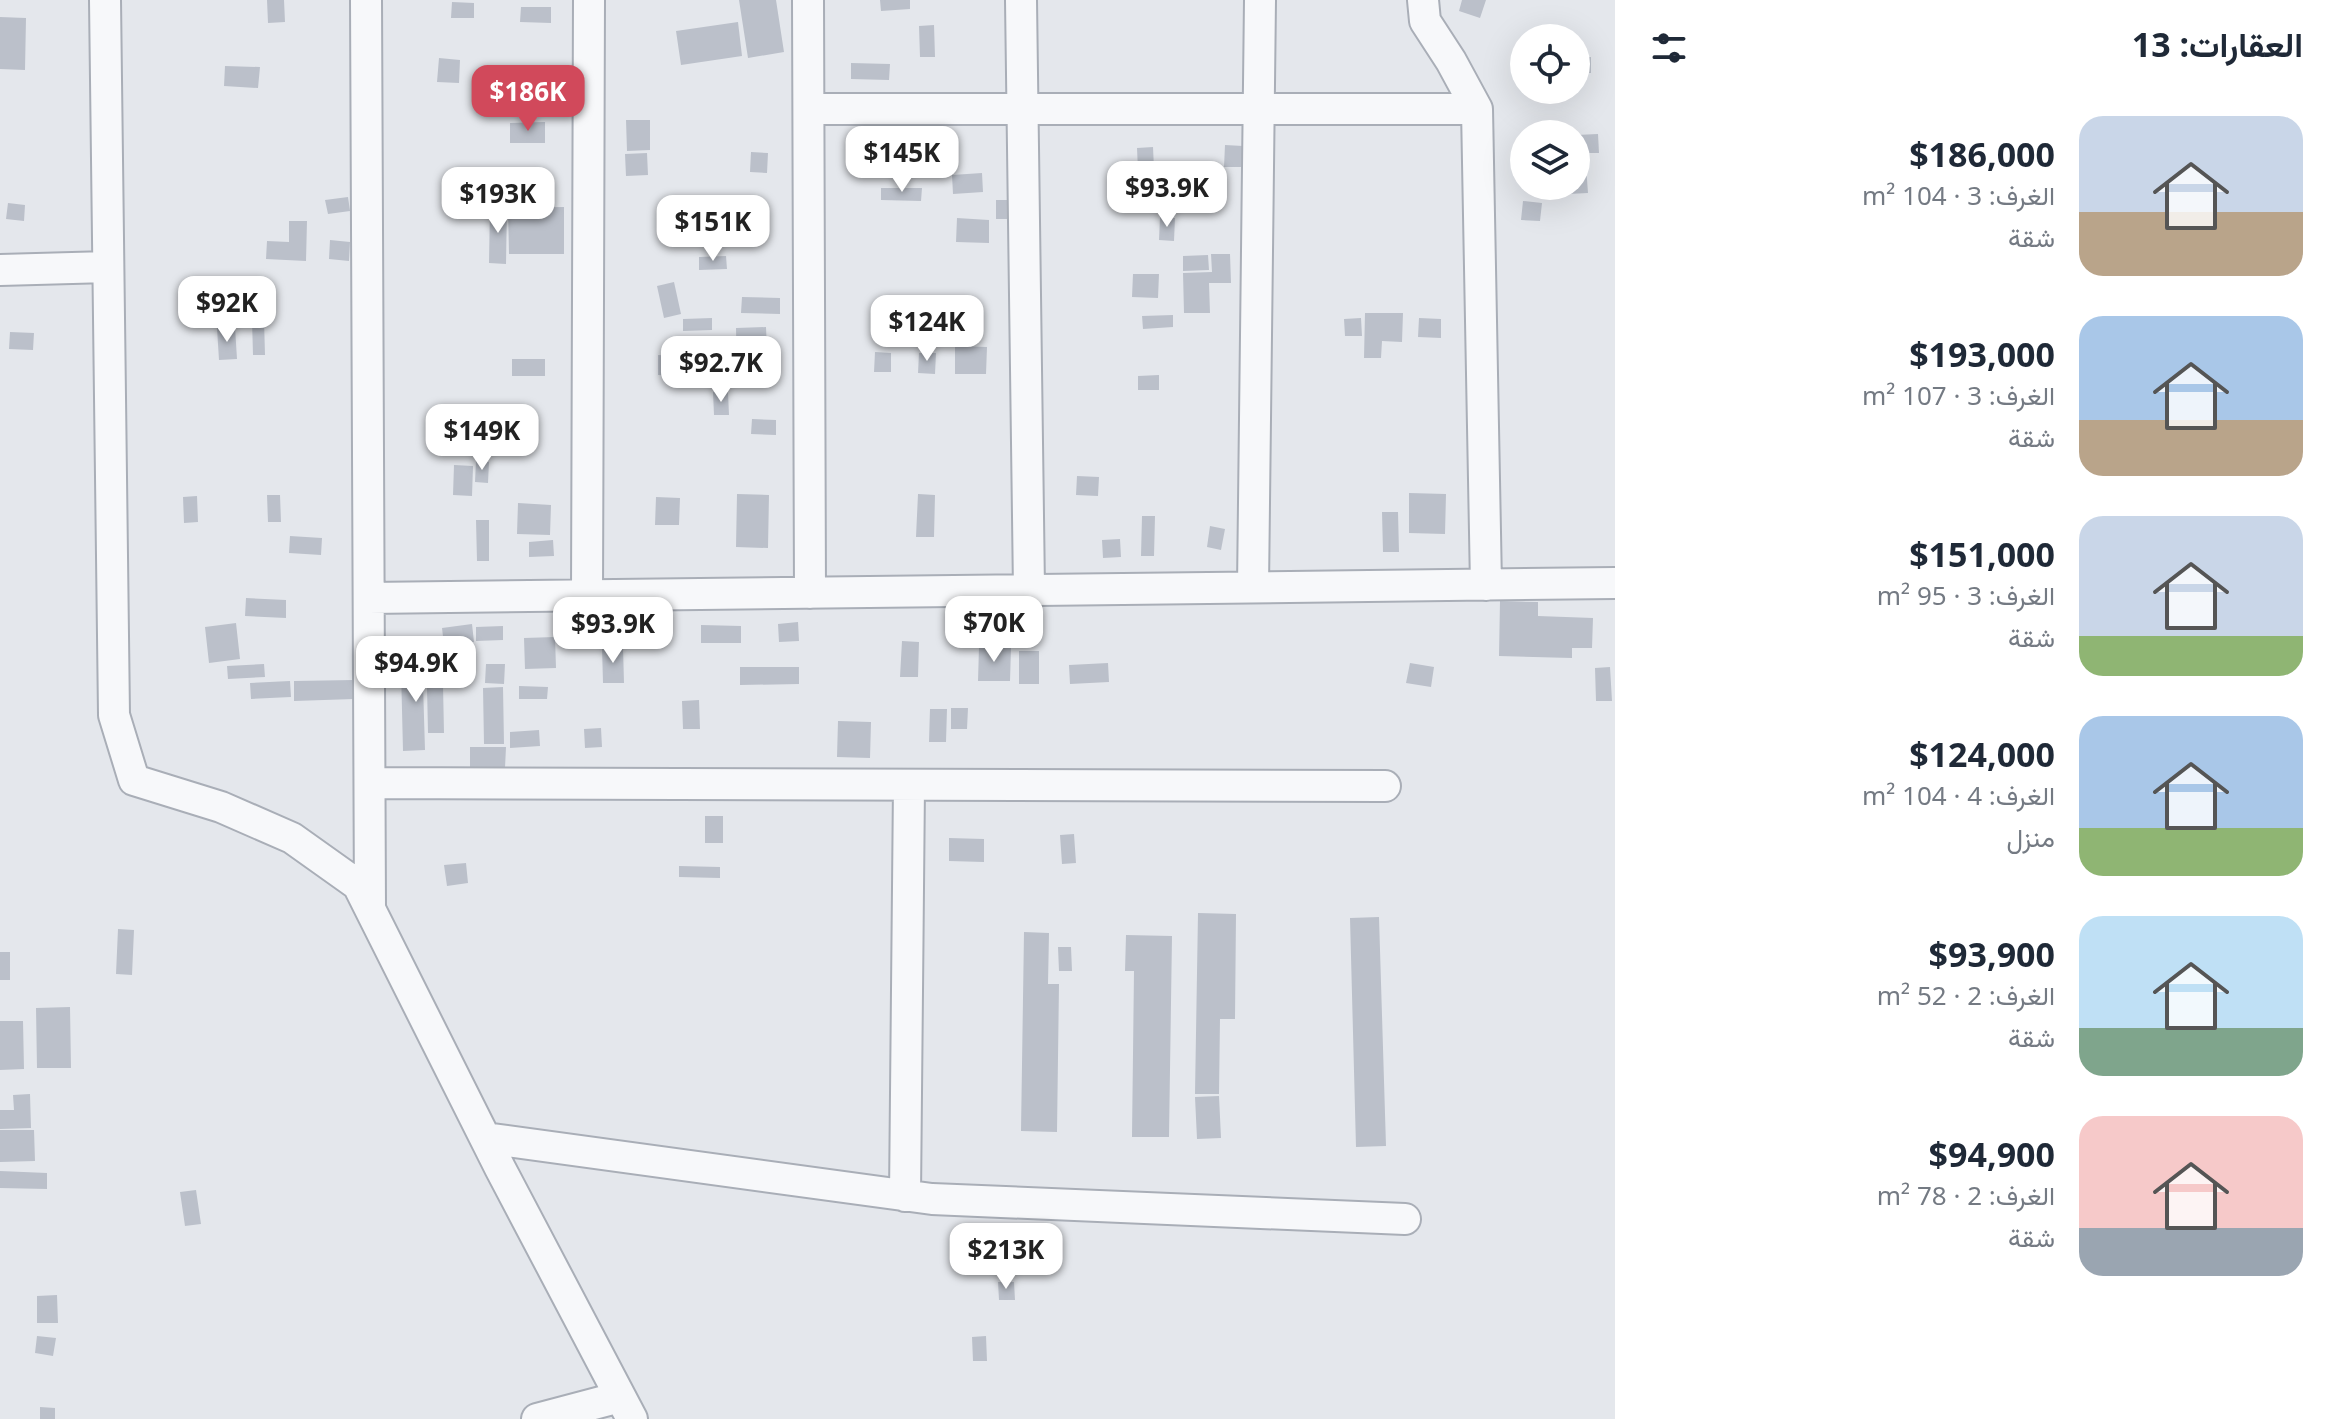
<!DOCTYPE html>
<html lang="ar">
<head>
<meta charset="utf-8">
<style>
	:root { --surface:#fff; --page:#f6f6f7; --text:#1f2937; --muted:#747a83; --accent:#d1495b }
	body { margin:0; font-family:"Noto Sans",Vazirmatn,sans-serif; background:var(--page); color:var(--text); direction:rtl; height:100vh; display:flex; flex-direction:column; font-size:30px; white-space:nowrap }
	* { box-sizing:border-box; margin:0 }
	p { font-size:26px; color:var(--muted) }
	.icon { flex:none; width:44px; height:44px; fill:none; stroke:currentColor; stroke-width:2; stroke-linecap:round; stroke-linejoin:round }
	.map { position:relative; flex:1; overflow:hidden; direction:ltr }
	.panel { display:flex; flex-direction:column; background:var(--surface); width:720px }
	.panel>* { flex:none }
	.tools { position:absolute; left:1510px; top:24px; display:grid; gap:16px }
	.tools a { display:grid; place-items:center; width:80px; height:80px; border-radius:50%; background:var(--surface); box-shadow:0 8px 32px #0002; font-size:40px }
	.price { position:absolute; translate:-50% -68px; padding:0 18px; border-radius:16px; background:#fff; color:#222; font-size:26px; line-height:52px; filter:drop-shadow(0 2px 4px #0008) }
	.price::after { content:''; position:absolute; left:50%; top:48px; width:24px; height:18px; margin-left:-12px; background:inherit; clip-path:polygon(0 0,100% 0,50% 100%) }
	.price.on { background:var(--accent); color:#fff }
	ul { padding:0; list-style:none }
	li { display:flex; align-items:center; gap:24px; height:200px; padding:0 32px }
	li span { display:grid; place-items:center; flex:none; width:224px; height:160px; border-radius:24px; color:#555 }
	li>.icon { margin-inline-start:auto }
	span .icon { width:96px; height:96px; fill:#fffc; stroke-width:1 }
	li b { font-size:34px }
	h2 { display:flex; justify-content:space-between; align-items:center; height:96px; padding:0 32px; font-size:34px }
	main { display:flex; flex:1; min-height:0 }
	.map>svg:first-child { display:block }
</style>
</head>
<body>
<main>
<section class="panel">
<h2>العقارات: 13<svg class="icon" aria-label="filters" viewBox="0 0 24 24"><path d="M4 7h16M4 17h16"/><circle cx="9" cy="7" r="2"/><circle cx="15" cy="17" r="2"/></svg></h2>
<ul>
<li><span style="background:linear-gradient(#c9d6e8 60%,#b9a48a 0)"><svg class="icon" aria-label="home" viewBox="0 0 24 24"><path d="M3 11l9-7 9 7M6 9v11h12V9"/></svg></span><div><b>$186,000</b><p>الغرف: 3 · 104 m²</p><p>شقة</p></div></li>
<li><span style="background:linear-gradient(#a9c7e8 65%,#b9a48a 0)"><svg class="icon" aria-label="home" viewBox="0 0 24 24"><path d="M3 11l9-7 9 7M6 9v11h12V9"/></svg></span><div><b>$193,000</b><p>الغرف: 3 · 107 m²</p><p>شقة</p></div></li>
<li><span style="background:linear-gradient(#c9d6e8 75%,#8fb573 0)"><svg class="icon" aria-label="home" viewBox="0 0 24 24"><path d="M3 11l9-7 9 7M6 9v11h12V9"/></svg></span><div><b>$151,000</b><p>الغرف: 3 · 95 m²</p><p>شقة</p></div></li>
<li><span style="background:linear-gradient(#a9c7e8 70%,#8fb573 0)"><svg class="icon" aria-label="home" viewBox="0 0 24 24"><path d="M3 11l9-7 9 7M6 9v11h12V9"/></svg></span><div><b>$124,000</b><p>الغرف: 4 · 104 m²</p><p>منزل</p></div></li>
<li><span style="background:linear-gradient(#bfe0f5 70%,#7fa58c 0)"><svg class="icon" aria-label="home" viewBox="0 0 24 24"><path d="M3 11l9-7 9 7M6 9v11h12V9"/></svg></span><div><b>$93,900</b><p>الغرف: 2 · 52 m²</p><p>شقة</p></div></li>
<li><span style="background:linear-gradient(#f6c9c9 70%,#9aa5b1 0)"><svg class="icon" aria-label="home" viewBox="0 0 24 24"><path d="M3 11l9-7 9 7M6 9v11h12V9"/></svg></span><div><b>$94,900</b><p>الغرف: 2 · 78 m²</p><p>شقة</p></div></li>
</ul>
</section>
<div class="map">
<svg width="1615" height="1419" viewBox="0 0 1615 1419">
	<rect width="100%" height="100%" fill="#e4e7ec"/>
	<path fill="#bbc0ca" d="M267,0H284L285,22L268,23Z
		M739,0H776L784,52L748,58Z
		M880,0H910V9L881,11Z
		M1462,0H1486L1480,18L1459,11Z
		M452,2L474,3V18H451Z
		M521,7H551V23L520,22Z
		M0,17L26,18L25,70L0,69Z
		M738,22L742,56L681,65L676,31Z
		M934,25L935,57H920L919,26Z
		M1591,57V73H1576V58Z
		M439,58L460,60L459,83L437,82Z
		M851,63L890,64L889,80L851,79Z
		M225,66L260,67L258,88L224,86Z
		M626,120H650V150L627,151Z
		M545,122V143H510V123Z
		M1598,134L1599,153H1576V135Z
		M1225,145L1243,146V167H1224Z
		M1153,147L1155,191L1139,192L1137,148Z
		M751,152L768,153L767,173L750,172Z
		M647,153L648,175L626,176L625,154Z
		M1586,166L1588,193L1568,194V186H1576V167Z
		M982,173L983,192L953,194L952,175Z
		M1179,174L1215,177L1214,195L1178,192Z
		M881,188H922L921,201L881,200Z
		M348,197L350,211L328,214L325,200Z
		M996,200H1019L1018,219H996Z
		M1523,201L1542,203L1540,221L1521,220Z
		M8,203L25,205L24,221L6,219Z
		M490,206H507L506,264L489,263Z
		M564,207V254H509L508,208Z
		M714,208L732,209L731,238H713Z
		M1160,217L1175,218L1174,241L1159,240Z
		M957,218L989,220V243L956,242Z
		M289,221H307L306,261L266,259L267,241L289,242Z
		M330,240L350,242L349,261L329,259Z
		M1211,254H1230L1231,283H1209L1210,313H1184L1183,273L1212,272Z
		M1208,255L1209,270L1183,271V256Z
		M726,256L727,269L699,270V257Z
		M1133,274H1159L1158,298L1132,297Z
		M674,282L681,314L664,318L657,286Z
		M226,287H244V318H209V304H225Z
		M742,297L780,298V314L741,313Z
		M1365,313H1403L1402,342L1382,341L1381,358H1364Z
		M1173,315V327L1143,329L1142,316Z
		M712,318V330L683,331V319Z
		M1361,318L1362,336H1345L1344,319Z
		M1419,318L1441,319V338L1418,337Z
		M264,319L265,355H253L252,320Z
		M235,327L237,359L219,360L217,328Z
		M766,327L768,375L737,376L736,328Z
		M10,332L34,333L33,350L9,349Z
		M955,346L987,347L986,374H955Z
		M875,352L891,353V372H874Z
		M919,353H936L935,374L918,373Z
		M658,355L676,356V376L658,375Z
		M512,359H545V376H512Z
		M1159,375V390H1138V376Z
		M713,392H728L729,415H714Z
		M752,419L776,420V435L751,434Z
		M476,461L489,462L488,483L475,482Z
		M454,465L473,466L472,496L453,495Z
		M1077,476L1099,477L1098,496L1076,495Z
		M1409,493L1446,494L1445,534L1409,533Z
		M737,494L769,495L768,548L736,547Z
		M918,494L935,495L934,537H916Z
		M267,495H280L281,522H268Z
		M197,496L198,522L184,523L183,497Z
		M656,497L680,498L679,525H655Z
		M518,503L551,505L550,535L517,534Z
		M1382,512H1398L1399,552H1383Z
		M1142,516H1155L1154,556H1141Z
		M476,520H489V561H477Z
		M1210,526L1225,529L1221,550L1207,547Z
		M290,536L322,538L321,555L289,553Z
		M1120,539L1121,557L1103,558L1102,540Z
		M553,540L554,556L529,557V542Z
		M246,598L286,600V618L245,616Z
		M1500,601L1538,602V616L1593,618L1592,648H1572V658L1499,656Z
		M798,622L799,641L779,642L778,624Z
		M236,623L240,659L209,663L205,627Z
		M472,624L474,642L444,645L442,628Z
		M701,625L741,626V643H701Z
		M503,626V640L476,641V627Z
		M555,637L556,668L525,669L524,638Z
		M902,641L919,642L918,677H900Z
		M602,647H623L624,683H603Z
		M979,647L1011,648L1010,681H978Z
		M1019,651H1039V684H1019Z
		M1108,663L1109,682L1070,684L1069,665Z
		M1410,663L1434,667L1431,687L1406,683Z
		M264,664L265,677L228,679L227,666Z
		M486,664H505L504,684L485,683Z
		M443,667V683L423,684L425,750L403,751L401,669Z
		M740,667H799V684L740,685Z
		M1610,667L1612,701H1596L1595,668Z
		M354,680V699L294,701V681Z
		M290,681L291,697L251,699L250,683Z
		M443,685L444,733H428L427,686Z
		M519,686L548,687L547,699H519Z
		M503,687L504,744H484L483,688Z
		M699,700L700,729H683L682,701Z
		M951,708H968L967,729H951Z
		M930,709H947L946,742H929Z
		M838,721L871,722L870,758L837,757Z
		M601,728L602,747L585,748L584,729Z
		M539,730L540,746L510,748V732Z
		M470,747H506L505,768L470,767Z
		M705,816H723V843H705Z
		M1074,834L1076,863L1062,864L1060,835Z
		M949,838L984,839V862L949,861Z
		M466,863L468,883L447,886L444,865Z
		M679,866L720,867V878L679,877Z
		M1198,913L1236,914L1235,1019H1220L1219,1094H1195Z
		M1379,917L1386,1146L1356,1147L1350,918Z
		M118,929L134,930L132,975L116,974Z
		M1024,932L1049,933L1048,984H1059L1057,1132L1021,1131Z
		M1126,935L1172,936L1169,1137H1132L1134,971H1125Z
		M1058,947H1071L1072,971H1059Z
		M0,952H10V980H0Z
		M70,1007L71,1068H37L36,1008Z
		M0,1021H23L24,1069L0,1070Z
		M30,1094L31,1128L0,1129V1110H14L13,1095Z
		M1219,1096L1221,1138L1197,1139L1195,1097Z
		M0,1130H34L35,1161L0,1162Z
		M0,1171L47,1173V1189L0,1188Z
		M196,1190L201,1224L185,1226L180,1192Z
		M998,1282H1014L1015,1300H999Z
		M57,1295L58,1323H37V1296Z
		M37,1336L56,1338L53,1356L35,1353Z
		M986,1336L987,1361H973L972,1337Z
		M40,1407L55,1408V1419H40Z"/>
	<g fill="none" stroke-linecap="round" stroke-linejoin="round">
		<defs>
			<path id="minor" d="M105,0L114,715L134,780L221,807L292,838L358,885L500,1168L632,1419
				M366,0L370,906
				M808,0L810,593
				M1021,0L1029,590
				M1423,0L1425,21L1451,61L1477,109L1486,585
				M809,109H1477
				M0,270L108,267
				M1253,587L1260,0
				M587,595L589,0
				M369,598L1615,583
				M370,783L1385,786
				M485,1138L932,1199L1405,1219
				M905,1196L909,785
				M537,1419L620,1397"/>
		</defs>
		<use href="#minor" stroke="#a9aeb7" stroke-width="34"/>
		<use href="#minor" stroke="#f7f8fa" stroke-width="30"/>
	</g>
</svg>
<div class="tools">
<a><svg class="icon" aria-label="locate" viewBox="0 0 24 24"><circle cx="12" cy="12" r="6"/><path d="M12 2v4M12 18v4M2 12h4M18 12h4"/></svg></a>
<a><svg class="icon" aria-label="layers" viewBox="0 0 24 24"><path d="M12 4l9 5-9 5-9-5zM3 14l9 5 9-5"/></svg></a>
</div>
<b class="price on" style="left:528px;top:133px">$186K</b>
<b class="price" style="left:902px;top:194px">$145K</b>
<b class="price" style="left:1167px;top:229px">$93.9K</b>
<b class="price" style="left:498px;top:235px">$193K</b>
<b class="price" style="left:713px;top:263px">$151K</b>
<b class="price" style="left:227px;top:344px">$92K</b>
<b class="price" style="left:927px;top:363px">$124K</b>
<b class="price" style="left:721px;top:404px">$92.7K</b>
<b class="price" style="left:482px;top:472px">$149K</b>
<b class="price" style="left:994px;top:664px">$70K</b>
<b class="price" style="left:613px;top:665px">$93.9K</b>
<b class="price" style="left:416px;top:704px">$94.9K</b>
<b class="price" style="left:1006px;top:1291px">$213K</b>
</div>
</main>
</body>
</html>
